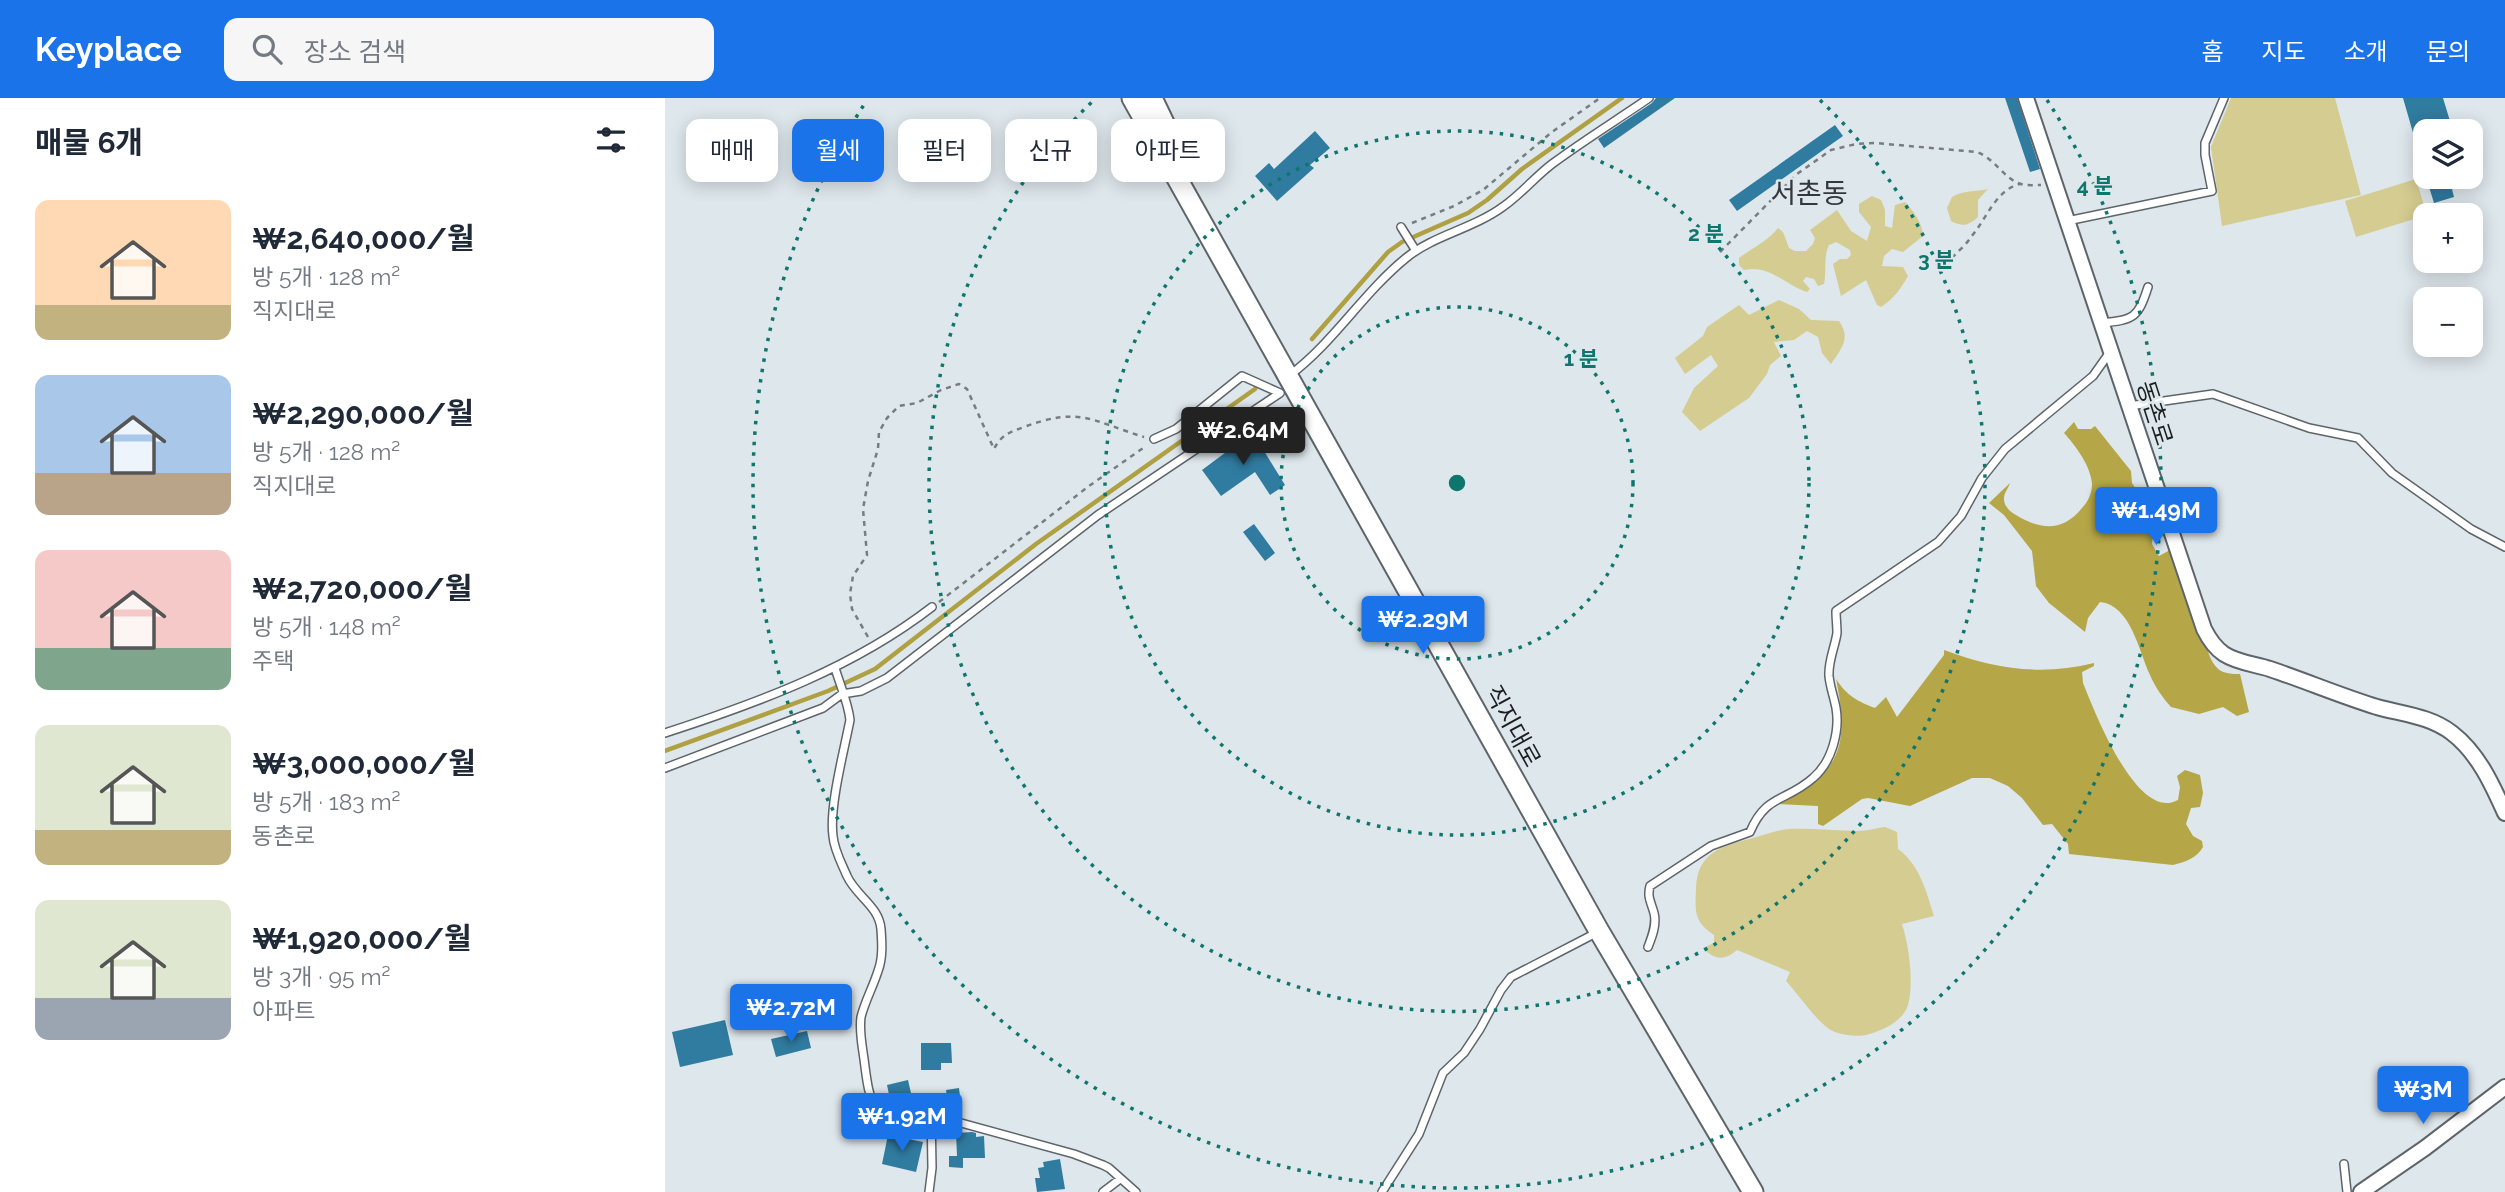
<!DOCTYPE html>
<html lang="ko">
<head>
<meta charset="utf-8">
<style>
	:root { --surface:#fff; --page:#f6f6f7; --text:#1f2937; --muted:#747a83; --accent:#1a73e8 }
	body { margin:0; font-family:Raleway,"Noto Sans KR",sans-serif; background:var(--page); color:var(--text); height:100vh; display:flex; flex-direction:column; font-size:26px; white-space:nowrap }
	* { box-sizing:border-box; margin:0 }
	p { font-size:23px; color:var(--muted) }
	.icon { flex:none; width:38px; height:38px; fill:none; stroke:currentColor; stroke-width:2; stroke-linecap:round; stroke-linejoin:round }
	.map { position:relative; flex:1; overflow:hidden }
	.side { display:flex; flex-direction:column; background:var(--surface); width:665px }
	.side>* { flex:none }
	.hud { position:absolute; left:21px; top:21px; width:665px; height:63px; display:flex; gap:14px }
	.controls { position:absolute; left:1748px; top:21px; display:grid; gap:14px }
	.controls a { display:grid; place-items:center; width:70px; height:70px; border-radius:14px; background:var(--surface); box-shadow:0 4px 18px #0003; font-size:35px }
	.price { position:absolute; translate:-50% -60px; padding:0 16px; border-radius:7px; background:var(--accent); color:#fff; font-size:23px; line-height:46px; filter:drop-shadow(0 2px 4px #0008) }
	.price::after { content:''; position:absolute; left:50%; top:42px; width:21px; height:16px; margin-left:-10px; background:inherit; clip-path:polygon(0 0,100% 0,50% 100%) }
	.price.active { background:#222; color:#fff }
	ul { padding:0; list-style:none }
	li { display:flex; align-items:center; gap:21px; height:175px; padding:0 35px }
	li span { display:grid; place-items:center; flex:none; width:196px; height:140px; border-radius:14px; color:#555 }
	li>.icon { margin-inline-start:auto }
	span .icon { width:84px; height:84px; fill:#fffc; stroke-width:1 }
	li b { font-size:30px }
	h2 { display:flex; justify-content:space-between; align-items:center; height:84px; padding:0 35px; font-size:30px }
	.chip { padding:0 24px; border-radius:14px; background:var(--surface); box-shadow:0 4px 18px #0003; font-size:24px; line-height:63px }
	.chip.active { background:var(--accent); color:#fff }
	header { display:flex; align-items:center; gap:42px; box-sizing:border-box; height:98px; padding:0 35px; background:var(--accent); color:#fff }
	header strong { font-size:33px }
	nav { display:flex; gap:38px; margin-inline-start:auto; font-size:24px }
	.search { width:490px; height:63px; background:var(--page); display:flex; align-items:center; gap:18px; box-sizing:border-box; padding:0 24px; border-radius:14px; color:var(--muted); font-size:26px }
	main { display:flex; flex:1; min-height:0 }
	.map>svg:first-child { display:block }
</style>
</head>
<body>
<header>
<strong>Keyplace</strong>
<div class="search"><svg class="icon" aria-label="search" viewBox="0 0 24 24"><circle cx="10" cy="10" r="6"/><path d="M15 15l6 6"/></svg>장소 검색</div>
<nav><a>홈</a><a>지도</a><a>소개</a><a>문의</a></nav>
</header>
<main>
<section class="side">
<h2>매물 6개<svg class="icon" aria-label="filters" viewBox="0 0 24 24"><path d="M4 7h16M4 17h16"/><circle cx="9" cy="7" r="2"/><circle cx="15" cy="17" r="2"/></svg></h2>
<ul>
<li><span style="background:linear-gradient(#ffd9b3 75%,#c2b280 0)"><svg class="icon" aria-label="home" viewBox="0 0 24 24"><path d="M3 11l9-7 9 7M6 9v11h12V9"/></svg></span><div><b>₩2,640,000/월</b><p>방 5개 · 128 m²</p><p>직지대로</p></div></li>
<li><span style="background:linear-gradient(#a9c7e8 70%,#b9a48a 0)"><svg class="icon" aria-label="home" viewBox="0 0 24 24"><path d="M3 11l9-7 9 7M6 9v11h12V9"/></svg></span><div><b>₩2,290,000/월</b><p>방 5개 · 128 m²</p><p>직지대로</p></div></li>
<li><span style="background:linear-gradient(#f6c9c9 70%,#7fa58c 0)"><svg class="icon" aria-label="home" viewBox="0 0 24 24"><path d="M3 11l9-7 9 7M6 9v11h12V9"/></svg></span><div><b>₩2,720,000/월</b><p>방 5개 · 148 m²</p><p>주택</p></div></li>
<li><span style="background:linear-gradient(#dfe7d0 75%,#c2b280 0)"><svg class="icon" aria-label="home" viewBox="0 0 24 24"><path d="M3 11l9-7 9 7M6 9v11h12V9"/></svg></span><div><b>₩3,000,000/월</b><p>방 5개 · 183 m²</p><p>동촌로</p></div></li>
<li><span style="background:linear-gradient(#dfe7d0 70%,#9aa5b1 0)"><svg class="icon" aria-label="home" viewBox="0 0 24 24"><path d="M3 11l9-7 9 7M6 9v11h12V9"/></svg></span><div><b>₩1,920,000/월</b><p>방 3개 · 95 m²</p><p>아파트</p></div></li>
</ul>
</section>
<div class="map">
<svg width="1840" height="1094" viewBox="0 0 1840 1094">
	<rect width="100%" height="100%" fill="#dee7ec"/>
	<path fill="#d5cc91" d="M1566,0H1670L1696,97L1557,128L1546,49Z
		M1751,81L1762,117L1691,139L1680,103Z
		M1323,91L1313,102V119C1303,128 1298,129 1286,123L1282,110L1287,99C1298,92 1311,94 1323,91Z
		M1207,98L1216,102L1220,112V128L1227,130L1230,107L1240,104C1248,112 1258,126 1258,138L1238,154L1227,151L1219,158L1217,168L1238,169L1243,178C1236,190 1229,201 1216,209L1212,207L1201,182L1176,198L1168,166L1175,161H1182L1186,157L1185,152L1171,144L1164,147C1158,160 1162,172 1159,186L1153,188L1149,181L1141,179L1138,183L1145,191L1142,194C1119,186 1104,166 1079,172L1074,167V160C1087,150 1103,143 1113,130L1118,134L1124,150L1130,153H1141L1148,146L1150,140L1145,132L1172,112L1186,133L1202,143L1206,129L1194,114V106Z
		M1114,202L1134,211L1146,222L1174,223C1186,240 1177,250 1166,266L1157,255L1153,239L1142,233L1129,242L1109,244L1116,258L1105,267L1102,276L1084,300L1035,333L1017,314L1029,290L1053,268L1046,257L1020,276L1010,260L1038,238L1042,229L1074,207L1084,217Z
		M1220,729L1232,734L1233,751C1255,767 1261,793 1269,818L1237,826C1244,848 1249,884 1243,907C1238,924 1216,933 1201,937C1191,939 1173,937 1164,931C1149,920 1134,897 1121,883L1125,874L1072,852C1060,863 1049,862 1038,850L1049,845V837C1029,824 1030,814 1031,791C1032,754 1057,748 1088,740C1100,737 1111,732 1124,731C1147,730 1171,733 1193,733C1202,733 1211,730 1220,729Z"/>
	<path fill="#b5a647" d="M1409,324L1413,331H1426L1430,328L1466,373L1467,385L1489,419L1487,446L1494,458L1505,452L1508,456L1545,559C1552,574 1559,576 1575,576L1584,614L1572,618L1558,609L1534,616L1506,609C1498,600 1490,589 1485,577C1474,554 1466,507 1435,504L1423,520L1420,534L1384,505L1371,488L1367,453L1339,417L1324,405L1345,385C1344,389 1339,395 1339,400C1338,407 1345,414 1351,417C1375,432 1398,434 1417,410C1423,404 1427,395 1427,386C1426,368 1410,347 1399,335Z
		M1279,552C1329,571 1377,578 1429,565V568L1417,574L1418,585C1429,612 1472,725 1513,702L1515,689L1512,678L1520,672L1535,677L1538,695L1535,709L1526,710L1521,726L1528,738L1537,743L1538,749C1532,760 1520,764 1508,767L1404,756L1403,746L1387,726L1378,727L1357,700L1343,688L1325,680H1307L1245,708L1203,700L1197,701L1158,728L1153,726V708L1112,706C1175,676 1185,649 1171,581C1182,598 1192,603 1210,610L1221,599L1232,619L1279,557Z"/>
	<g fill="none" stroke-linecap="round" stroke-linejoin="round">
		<path stroke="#afa041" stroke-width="4.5" d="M647,241L723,154L737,144L803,115L822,102L857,71L957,0
			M0,653L163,593L210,571L371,446L590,291"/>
	</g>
	<path fill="#307ba0" d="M1010,0L939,50L933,41L987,5L991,0Z
		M1340,0H1352L1375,71L1365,74Z
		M1738,0H1778L1788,33H1760V66H1757Z
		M1170,27L1178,38L1072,113L1064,102Z
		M650,33L665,50L645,67L649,70L612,103L590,78L604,65L609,71Z
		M1761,79H1784L1789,99L1769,105Z
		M586,332L620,387L605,397L590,374L556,398L537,372L572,346L570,342Z
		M589,426L610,455L600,463L578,434Z
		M60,922L68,957L15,969L7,934Z
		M142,933L146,950L111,959L106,941Z
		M256,945H286L287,965H276V972H256Z
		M243,982L251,1017L249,1019L228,1016L222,987Z
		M294,990L297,1015H284L281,992Z
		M307,1034L311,1035V1039L319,1038L320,1060H298V1070L284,1069V1058H292L291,1035Z
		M223,1037L258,1044L251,1074L217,1066Z
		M395,1061L400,1091L372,1094L370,1080H375L373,1070L379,1069L378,1064Z"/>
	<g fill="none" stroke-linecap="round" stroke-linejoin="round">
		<defs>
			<path id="lane" d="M1402,123L1547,93L1540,57V45L1559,0
				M736,129L751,153
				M1436,225C1469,222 1473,220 1483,189
				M625,277C669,244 698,195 741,160C769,137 808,131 839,108C856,96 870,79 887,66C918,43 952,22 984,0
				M1464,308L1548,296L1644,330L1693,340L1727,375L1806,431L1840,449
				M489,341L511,331L577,278L615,295
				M170,570C175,587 183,604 185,622C179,653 164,709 168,738C169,752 177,766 182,778C191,798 214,808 216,831C217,845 218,860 213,873C208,889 200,903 196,919C194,932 197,947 199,961C204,999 205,1026 251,1025L266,1012L278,1020L409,1056L438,1067L444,1070L471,1094
				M0,635C95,604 188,570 267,509
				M0,670L158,610L177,596L196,593L222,580L433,417L615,295
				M983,849C987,839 992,826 989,815C986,804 982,799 985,788L1046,748L1085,734C1101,696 1121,704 1148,680C1167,664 1175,633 1171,610C1169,599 1165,589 1164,578C1163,563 1170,549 1172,535C1172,528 1171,520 1171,513L1273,444L1296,418L1317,380L1340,351L1428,278L1445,254
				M1679,1066L1682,1094
				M264,1094L267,1070L266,1012
				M438,1094L455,1081
				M717,1094L754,1036L778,975L799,955L815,931L836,892L846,879L933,834"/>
			<path id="street" d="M1361,0L1539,531C1544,541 1550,550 1559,556C1573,565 1590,566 1605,571C1641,583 1676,598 1712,609C1737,616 1765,618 1787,635C1813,655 1827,686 1840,715
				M1696,1094L1760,1050L1840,989"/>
			<path id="secondary" d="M467,0L934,833L1088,1094
				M487,0L513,54L517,80"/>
		</defs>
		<use href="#lane" stroke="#5e656a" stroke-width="10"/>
		<use href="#street" stroke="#5e656a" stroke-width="18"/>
		<use href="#secondary" stroke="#5e656a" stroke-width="23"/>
		<path stroke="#777d80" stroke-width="2.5" stroke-dasharray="5 5" stroke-linecap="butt" d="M747,125L789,108L818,92L887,34L935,0
			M1055,154L1132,76L1166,52L1191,46L1210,45L1312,54C1330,61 1337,78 1353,85C1360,88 1369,87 1376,87
			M1287,160C1293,153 1301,147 1306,139C1321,122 1331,91 1355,86
			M274,504L424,388L481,348
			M203,539L187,511L185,496L188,478L202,457L198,411L203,383L213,351L214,334L222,320L234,308L252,305L276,292L294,286L302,291L329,351C336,337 345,334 359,329C415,308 427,323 479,339"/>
		<use href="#lane" stroke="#fff" stroke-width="7"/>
		<use href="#street" stroke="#fff" stroke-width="14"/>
		<use href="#secondary" stroke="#fff" stroke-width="19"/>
	</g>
	<g fill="none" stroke="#0f766e" stroke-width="3.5" stroke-dasharray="3.5 7">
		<circle cx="792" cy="385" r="176"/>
		<circle cx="792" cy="385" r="352"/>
		<path d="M1155 2A528 528 0 1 1 429 2"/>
		<path d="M1382 2A704 704 0 1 1 202 2"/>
	</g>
	<g text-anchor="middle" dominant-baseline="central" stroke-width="5" stroke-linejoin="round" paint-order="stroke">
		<g font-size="24" fill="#1c1f21" stroke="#dee7ec">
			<text transform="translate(1490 315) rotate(72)">동촌로</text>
			<text transform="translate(848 628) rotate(61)">직지대로</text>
		</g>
		<g font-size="28" fill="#32393d" stroke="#dee7ec">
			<text x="1144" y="95">서촌동</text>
		</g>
	</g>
	<circle cx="792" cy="385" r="10" fill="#0f766e" stroke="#dee7ec" stroke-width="3.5"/>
	<g font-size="21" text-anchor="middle" font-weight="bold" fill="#0f766e" stroke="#dee7ec" stroke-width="5" stroke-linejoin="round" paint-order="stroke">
		<text x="1430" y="95">4 분</text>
		<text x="1041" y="143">2 분</text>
		<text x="1271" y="169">3 분</text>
		<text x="916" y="268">1 분</text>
	</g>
</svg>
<div class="controls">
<a><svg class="icon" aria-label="layers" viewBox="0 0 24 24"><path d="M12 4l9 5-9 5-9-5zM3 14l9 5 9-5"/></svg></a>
<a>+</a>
<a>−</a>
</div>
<b class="price active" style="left:578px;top:369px">₩2.64M</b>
<b class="price" style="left:1491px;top:449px">₩1.49M</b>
<b class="price" style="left:758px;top:558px">₩2.29M</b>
<b class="price" style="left:126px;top:946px">₩2.72M</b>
<b class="price" style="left:1758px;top:1028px">₩3M</b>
<b class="price" style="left:237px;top:1055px">₩1.92M</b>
<div class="hud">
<a class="chip">매매</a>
<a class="chip active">월세</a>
<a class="chip">필터</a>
<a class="chip">신규</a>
<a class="chip">아파트</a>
</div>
</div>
</main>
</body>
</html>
